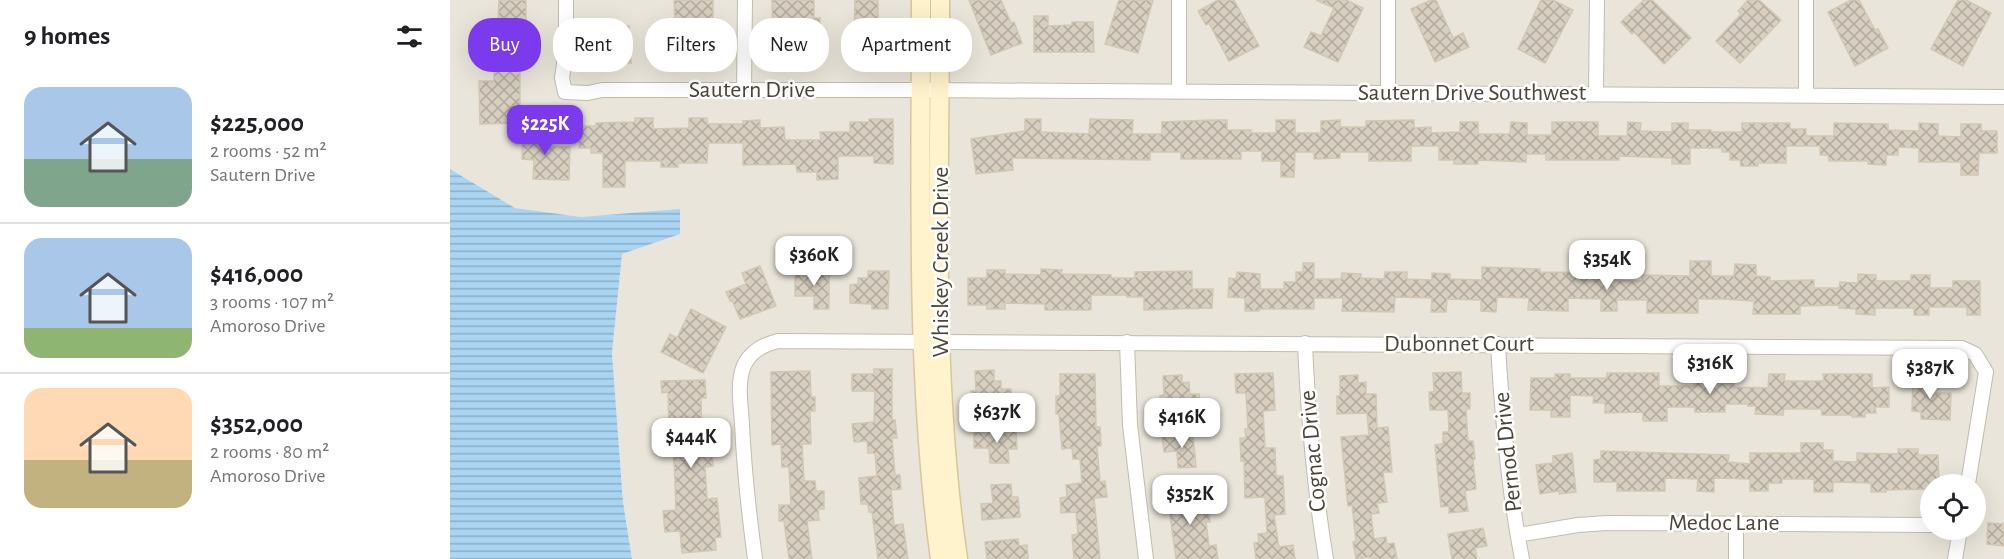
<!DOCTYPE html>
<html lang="en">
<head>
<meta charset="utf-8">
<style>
	:root { --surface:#fff; --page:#f6f6f6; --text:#202124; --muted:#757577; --line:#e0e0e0; --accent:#7c3aed }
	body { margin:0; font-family:"Alegreya Sans",sans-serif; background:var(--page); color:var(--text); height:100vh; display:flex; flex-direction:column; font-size:22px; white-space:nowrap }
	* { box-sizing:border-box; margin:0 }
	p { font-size:20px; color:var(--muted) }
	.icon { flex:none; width:33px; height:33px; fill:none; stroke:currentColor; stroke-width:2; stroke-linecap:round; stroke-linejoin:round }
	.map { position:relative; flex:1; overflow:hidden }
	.panel { display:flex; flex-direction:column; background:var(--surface); width:450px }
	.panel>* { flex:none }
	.top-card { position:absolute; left:18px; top:18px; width:570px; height:54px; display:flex; gap:12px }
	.fabs { position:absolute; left:1470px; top:474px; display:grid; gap:12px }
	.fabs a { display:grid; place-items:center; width:66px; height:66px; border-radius:50%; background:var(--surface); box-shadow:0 6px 24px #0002; font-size:30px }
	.price { position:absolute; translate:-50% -51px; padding:0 14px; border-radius:12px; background:#fff; color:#222; font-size:20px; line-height:39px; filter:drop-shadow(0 2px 3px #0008) }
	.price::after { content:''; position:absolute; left:50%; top:36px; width:18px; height:14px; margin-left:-9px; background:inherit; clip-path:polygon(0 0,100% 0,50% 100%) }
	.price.on { background:var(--accent); color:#fff }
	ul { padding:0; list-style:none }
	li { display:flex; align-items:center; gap:18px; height:150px; padding:0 24px }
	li+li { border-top:2px solid var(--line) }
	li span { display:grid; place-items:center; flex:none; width:168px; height:120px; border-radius:18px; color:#555 }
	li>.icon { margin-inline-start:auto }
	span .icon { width:72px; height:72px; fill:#fffc; stroke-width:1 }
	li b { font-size:26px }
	h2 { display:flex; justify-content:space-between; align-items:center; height:72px; padding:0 24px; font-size:26px }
	.pill { padding:0 21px; border-radius:24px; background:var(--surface); box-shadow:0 6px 24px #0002; font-size:21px; line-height:54px }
	.pill.on { background:var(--accent); color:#fff }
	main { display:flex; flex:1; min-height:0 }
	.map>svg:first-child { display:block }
</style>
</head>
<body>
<main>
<section class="panel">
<h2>9 homes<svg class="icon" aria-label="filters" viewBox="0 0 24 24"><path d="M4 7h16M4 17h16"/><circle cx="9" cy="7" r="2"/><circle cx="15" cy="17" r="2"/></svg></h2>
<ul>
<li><span style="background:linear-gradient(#a9c7e8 60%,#7fa58c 0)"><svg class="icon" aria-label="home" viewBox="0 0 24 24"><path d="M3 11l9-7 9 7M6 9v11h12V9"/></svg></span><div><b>$225,000</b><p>2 rooms · 52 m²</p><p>Sautern Drive</p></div></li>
<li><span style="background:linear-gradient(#a9c7e8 75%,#8fb573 0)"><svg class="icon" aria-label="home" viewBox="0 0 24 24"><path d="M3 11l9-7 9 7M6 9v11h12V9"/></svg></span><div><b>$416,000</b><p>3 rooms · 107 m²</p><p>Amoroso Drive</p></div></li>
<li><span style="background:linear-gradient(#ffd9b3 60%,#c2b280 0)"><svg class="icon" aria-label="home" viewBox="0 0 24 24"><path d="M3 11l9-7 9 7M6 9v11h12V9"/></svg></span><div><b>$352,000</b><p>2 rooms · 80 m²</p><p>Amoroso Drive</p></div></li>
</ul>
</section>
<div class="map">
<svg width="1554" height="559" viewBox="0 0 1554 559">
	<defs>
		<pattern id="water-rules" width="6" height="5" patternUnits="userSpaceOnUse" patternTransform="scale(1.5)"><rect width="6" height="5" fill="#a9d4f2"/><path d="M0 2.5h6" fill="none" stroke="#8caec5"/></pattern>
		<pattern id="building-cross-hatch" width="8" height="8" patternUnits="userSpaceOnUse" patternTransform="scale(1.5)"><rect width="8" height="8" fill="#d8cfc1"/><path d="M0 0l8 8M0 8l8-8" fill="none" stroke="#b1aa9e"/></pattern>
	</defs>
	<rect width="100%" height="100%" fill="#f6f3ec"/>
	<path fill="#eae5da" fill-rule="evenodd" d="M0,0H464L483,559H182L173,502L162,353L172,254L229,234L230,210L131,217L65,208L0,169Z
		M497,0H1554V559H515L505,477L497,341ZM1480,484H1526V530H1480Z"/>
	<path fill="url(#water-rules)" d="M0,169L65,208L131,217L230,209V234L172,254L162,353L173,502L182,559H0Z"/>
	<path fill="url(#building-cross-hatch)" stroke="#d3c7b4" stroke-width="1.5" d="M49,0H76V27H80V43H76V68L70,69V123L30,124L29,81H44V47L24,48V27H48Z
		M224,0H263V42H254V64L219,63L220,20H225Z
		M322,0H364V18H370V38H358V59H325V35H323Z
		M405,0H428V42H435V59H396V42H404Z
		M519,0H551L561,23L564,22L572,43L541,55Z
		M669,0H703L688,53L655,44Z
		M768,0H784L809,46L779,61L759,23L756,25L748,11Z
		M866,0H896L913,8L888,62L854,47L861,32L871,36L884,8Z
		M981,0H986L1003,38L1013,33L1019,47L985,62L961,9Z
		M1091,0H1103L1123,10L1095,63L1068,49Z
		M1194,0H1202L1241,38L1214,64L1184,32L1182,34L1171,22Z
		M1298,0H1309L1331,20L1290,63L1266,41L1291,14L1288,11Z
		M1401,0H1409L1425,30L1428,29L1438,48L1405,66L1378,12Z
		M1508,0H1516L1541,13L1513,66L1481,49Z
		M584,16H598V26L622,25V22H643L644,52H584Z
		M144,25L179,26L181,63H144Z
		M185,118H203V129L239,128V118H257V124H293V121L310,120V128L334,127L335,140H371L370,132H400V122H419V119H443V164L424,163V156H388V179L367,180V172H347L346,164L293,165V143H258L257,163H228V167H211V161H175V187H153V153H141V148H129V126H146V123L185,122Z
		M575,119H591V132L639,134L640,119L683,120L682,134H712V122L762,120H777V130H801V133H826V120H845V133H871V121L890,120V127H916V121L964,120V128L981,127V133L1010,132V122H1028V134H1060L1061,122L1077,123V135H1102V122H1148V136H1177L1178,122L1191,123L1190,131L1222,132V123H1238V130H1261V132H1292V123H1340V129H1356V136H1384V123L1438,124V130L1469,131V123L1488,124V136L1511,137V124H1531V131H1547V153H1529L1528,175H1511V162H1469V148L1448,147V155H1436V165L1418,164V161H1379L1378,155H1370V146H1336V163H1308V166H1291L1290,160H1280V152H1272V148H1240V164H1222V158L1169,156V160H1096V154H1076V162L1028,160V164H1004V160H989V146H961V161H919V152H890V158L864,159V152H845L844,177H831V161H812V151H791V159H731V152H700V160L562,158L563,170L526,174L521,139L575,131Z
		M73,128H96L95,146L120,147L119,180L83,179L84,160L72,159Z
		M1240,261H1261V276H1284L1285,264L1306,265V276L1320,277V281L1364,280V288H1389L1390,282L1408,283V274L1426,275V281H1461V275H1480V288H1503V281H1530V315H1517V307H1479V315H1464V308H1425V315L1406,314V309L1389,308V305L1350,306V314H1303L1304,301L1273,299H1248V313H1197V300H1167V311H1151V299L1118,298V311L1078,310L1079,298L1047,297L1046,312L1031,311V300L997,299L996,312H981L982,298L945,297L944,312L892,311L893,298H864V309H809V311H795V298L778,297L779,278L786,279L787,272L810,274V289H834V282H846V272H853V263H864V279H891L892,273L911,274V278L934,279L935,272H957V279L982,280V273L1000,274V279L1032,280V267L1090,269V272L1161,273V280L1184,281H1192V275L1240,276Z
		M310,266L326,306L290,319L282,300L280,301L276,292L296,284L292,273Z
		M353,269H379V309H364V296H345V274H353Z
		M591,269L612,270L611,274L661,275V278H685V272L742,271V289H763L762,308L694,310V297H677V295H641V310H595V304L555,303V309H537V305H518V278H537V270H555V274L591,275Z
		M418,271H439L438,309H422V304L400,303V285L408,284V278H418Z
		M241,309L276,327L253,373L211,352L220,334L227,338Z
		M424,369H442V420H445L447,438H442L445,475H450L451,489L441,490L444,525L453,524L458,559H428L422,512H419L418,504H411L409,478L427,476L425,453H418L417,441L404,442L402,424L424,422L425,391H402V374H424Z
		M544,370V381H551V389H561V408L521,409V391H526L525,371Z
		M360,371L361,397H365V411H360L361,444H352L354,481H365L366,491H374V509H368L369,520L357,521L362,559H339L334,521H329V505H341L339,467H332L331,444L322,445L321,372Z
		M1011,372L1012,393H1020V409H1016L1018,441H1023L1025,459L1023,460L1026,489L1015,491L1018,511L999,513V506L991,507L985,445L993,444V432H999L998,410H980L979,392H984L983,373Z
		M823,373L825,410L813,411L815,448H825L826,476H833L835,514L824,515L829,547L843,545L845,559H806L804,543L809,542L808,534L817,533L815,497L795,498L794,461H791L790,438H796L795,429H798L796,393H786L785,374Z
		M1157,373H1209V386H1244V373L1260,374V383H1284V387L1318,388L1319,374H1335L1334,381H1374L1373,374H1422V388L1439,387V407H1425L1426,413H1415V417H1402V415H1372L1371,409H1334L1333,415L1305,414L1306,406H1298V404H1275V412H1245V407H1217V421H1193V412L1155,413V403H1143L1144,396L1120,395V417H1101V410H1080L1081,378H1105V374H1120V378H1157Z
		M610,374H645L646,427H650L651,446H647L650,482L655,481L657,497L644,498L650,559H624L622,535L628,534L626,512L611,513L610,498L617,497L616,485L632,483L630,459H623L622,448L612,449L609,414H606V396H610Z
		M1463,374L1481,375L1480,393H1501L1500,420L1471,419V412L1462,411Z
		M732,375V383L739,382L740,394H749L750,413L711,414L710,396L714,395L713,376Z
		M908,375V383L916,382V394H926L927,428L938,427L942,472H933L937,502L927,503L929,513L921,514L924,539L936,537L937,544L944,543L947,559H920V557L906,559L903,542L906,541L902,505L898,506L891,437L919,435L917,413L887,414V396H890V376Z
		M255,380L256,398H251L252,446L262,445L263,466L255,467L257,499L267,498L271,537L265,538L266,550L232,553L230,531L215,532L213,511L226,510L225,481L222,430H219L218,392L212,393L211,381Z
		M566,431L567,449H558L559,463H540L539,448H524V432Z
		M743,434L746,467L728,468L727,451L714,452L712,437Z
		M1351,443H1373V450H1383V461L1407,462V453L1448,454V449H1468V455H1488L1489,484H1480V489L1436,490V492H1421V483L1383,482V492H1364V479H1332V483H1318V491H1300V479L1264,478V492L1247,491L1248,479L1215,478V491H1167V482H1144V460L1151,459V451L1279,455L1278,462L1300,464V453H1351Z
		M1122,453L1126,492L1109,494V491L1090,494L1086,465L1103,463V456Z
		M561,484L562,497H568L570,517L532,520L531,504L543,503L541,485Z
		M739,485L740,493H747L748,502L758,501L760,522H756L759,546L766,545L768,559H726L719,508H723L720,488Z
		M1538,523L1554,524V546L1537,544Z
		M1033,528L1037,546L1025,548L1027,559H1002L998,534Z
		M568,539L569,546L577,545L578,559H537L535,542Z"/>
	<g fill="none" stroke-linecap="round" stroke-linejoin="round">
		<defs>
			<path id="street" d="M116,0V50L112,78L115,92L138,93L152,90H471L1554,97
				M294,90L295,0
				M729,91V0
				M938,93V0
				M1146,94L1147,0
				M1356,95V0
				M677,342L680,425L696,559
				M855,343C858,416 864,487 876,559
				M1048,344C1052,417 1058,488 1072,559
				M1068,535L1128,525L1157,523L1480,525
				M305,559C299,514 294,469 292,424C291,406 287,386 293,368C299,352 312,345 328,341L1512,348L1525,354L1536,372L1518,484
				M1286,559V524
				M1505,559L1510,530"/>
			<path id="secondary" d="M471,0C471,186 465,374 490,559
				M490,0C490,186 481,374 508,559"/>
		</defs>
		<use href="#street" stroke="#c2bbae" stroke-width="16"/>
		<use href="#secondary" stroke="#d6c79b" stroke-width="21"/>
		<use href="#street" stroke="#fff" stroke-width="14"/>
		<use href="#secondary" stroke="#fff3cd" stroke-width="18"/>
	</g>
	<g text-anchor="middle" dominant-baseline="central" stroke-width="5" stroke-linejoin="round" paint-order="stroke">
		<g font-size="24" fill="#4b4439" stroke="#fff">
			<text x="302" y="90">Sautern Drive</text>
			<text x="1022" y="93">Sautern Drive Southwest</text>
			<text transform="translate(491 262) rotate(-90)">Whiskey Creek Drive</text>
			<text x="1009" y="344">Dubonnet Court</text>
			<text transform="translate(863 451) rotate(-95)">Cognac Drive</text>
			<text transform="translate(1058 452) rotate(-96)">Pernod Drive</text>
			<text x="1274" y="523">Medoc Lane</text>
		</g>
	</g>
</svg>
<div class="fabs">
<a><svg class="icon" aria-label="locate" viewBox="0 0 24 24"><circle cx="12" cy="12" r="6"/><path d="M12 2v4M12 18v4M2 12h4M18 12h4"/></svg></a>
</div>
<b class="price on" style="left:95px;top:156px">$225K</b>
<b class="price" style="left:364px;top:287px">$360K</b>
<b class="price" style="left:1157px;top:291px">$354K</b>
<b class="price" style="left:1260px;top:395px">$316K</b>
<b class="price" style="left:1480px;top:400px">$387K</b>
<b class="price" style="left:547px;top:444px">$637K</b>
<b class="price" style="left:732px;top:449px">$416K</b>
<b class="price" style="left:241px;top:469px">$444K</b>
<b class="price" style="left:740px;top:526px">$352K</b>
<div class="top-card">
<a class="pill on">Buy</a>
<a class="pill">Rent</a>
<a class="pill">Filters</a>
<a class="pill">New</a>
<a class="pill">Apartment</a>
</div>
</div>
</main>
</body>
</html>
